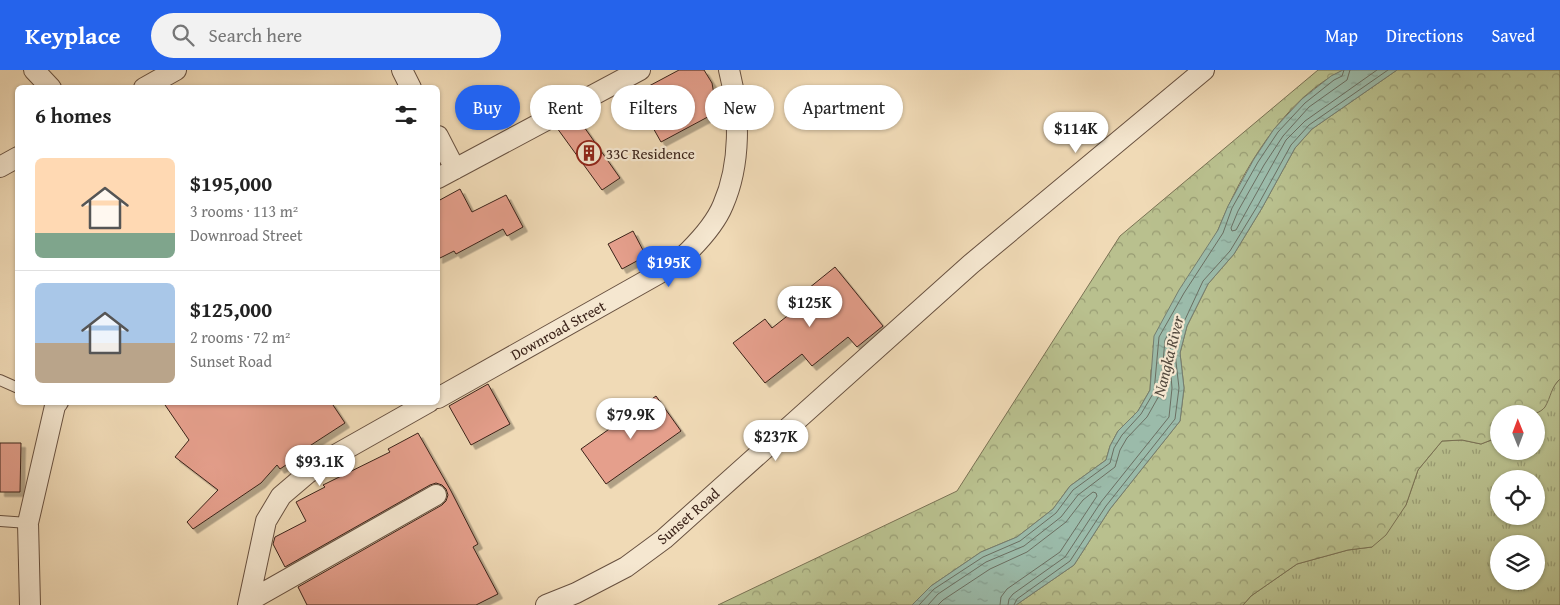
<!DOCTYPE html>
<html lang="en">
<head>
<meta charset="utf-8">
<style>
	:root { --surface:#fff; --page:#f2f2f2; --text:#222; --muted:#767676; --line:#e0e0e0; --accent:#2563eb }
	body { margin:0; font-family:"Gentium Book Plus",serif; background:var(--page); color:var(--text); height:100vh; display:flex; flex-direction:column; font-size:19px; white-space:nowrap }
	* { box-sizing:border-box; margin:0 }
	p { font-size:16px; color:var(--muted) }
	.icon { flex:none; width:28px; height:28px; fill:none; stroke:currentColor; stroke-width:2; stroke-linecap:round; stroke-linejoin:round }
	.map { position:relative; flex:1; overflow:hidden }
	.details { position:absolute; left:15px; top:15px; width:425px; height:320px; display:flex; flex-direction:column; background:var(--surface); border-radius:8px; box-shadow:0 1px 4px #0004 }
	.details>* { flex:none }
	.top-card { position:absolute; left:455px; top:15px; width:475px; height:45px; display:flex; gap:10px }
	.needle { width:32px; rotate:359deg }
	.fabs { position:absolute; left:1490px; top:335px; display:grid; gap:10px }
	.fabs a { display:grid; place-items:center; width:55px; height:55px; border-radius:50%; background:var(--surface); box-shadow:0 1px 4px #0004; font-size:25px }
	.price { position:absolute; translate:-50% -42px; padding:0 11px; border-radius:18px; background:#fff; color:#222; font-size:16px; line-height:32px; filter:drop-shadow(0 1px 2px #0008) }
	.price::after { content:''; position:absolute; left:50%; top:30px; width:15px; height:11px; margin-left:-8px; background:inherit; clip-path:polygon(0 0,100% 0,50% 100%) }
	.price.current { background:var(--accent); color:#fff }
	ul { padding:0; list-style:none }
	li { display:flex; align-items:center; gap:15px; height:125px; padding:0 20px }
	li+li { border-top:1px solid var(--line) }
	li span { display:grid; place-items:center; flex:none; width:140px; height:100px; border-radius:8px; color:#555 }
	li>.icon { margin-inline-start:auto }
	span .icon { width:60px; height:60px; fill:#fffc; stroke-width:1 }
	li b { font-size:21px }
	h2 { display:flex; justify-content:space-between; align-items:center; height:60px; padding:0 20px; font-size:21px }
	.chip { padding:0 18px; border-radius:22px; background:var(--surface); box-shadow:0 1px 4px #0004; font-size:18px; line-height:45px }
	.chip.current { background:var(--accent); color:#fff }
	header { display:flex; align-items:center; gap:30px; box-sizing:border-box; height:70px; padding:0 25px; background:var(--accent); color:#fff }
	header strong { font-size:24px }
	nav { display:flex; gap:28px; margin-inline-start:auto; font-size:18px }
	.search { width:350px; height:45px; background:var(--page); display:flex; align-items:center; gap:12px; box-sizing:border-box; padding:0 18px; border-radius:28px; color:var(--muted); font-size:19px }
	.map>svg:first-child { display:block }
</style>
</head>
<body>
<header>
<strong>Keyplace</strong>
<div class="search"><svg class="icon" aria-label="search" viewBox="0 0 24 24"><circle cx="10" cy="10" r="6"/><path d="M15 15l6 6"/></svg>Search here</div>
<nav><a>Map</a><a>Directions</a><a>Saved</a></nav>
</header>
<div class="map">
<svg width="1560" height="535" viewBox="0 0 1560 535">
	<defs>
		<pattern id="grass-tufts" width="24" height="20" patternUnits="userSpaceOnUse" patternTransform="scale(1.25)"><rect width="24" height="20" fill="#b9c08e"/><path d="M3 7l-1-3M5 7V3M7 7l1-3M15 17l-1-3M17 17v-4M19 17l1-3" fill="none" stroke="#989c73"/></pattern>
		<pattern id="forest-crowns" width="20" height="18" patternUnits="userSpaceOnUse" patternTransform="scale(1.25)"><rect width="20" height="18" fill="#b9c08e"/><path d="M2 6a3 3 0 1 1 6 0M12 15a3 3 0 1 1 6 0" fill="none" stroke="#989c73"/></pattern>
		<pattern id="water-ripples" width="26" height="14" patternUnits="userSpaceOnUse" patternTransform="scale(1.25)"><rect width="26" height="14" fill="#9bbbaa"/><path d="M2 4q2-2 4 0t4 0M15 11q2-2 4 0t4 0" fill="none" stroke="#86a092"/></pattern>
		<filter id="shadow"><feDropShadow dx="4.5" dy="4.5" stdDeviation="0" flood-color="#0004"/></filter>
	</defs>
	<rect width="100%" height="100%" fill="#f0dab6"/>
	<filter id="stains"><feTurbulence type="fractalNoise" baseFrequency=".004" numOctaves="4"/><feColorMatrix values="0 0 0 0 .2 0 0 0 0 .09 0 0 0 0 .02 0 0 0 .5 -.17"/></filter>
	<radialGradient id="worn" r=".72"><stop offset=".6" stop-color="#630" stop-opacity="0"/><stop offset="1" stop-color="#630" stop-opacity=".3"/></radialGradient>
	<path fill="url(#grass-tufts)" stroke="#7a7254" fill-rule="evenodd" d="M1560,309V535H1243L1251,526L1297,494L1348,480L1372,477L1406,435L1418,400L1442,371L1462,370L1481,374L1499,367V381H1536V344C1549,334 1548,320 1560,309ZM1499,409H1536V446H1499ZM1499,474H1536V511H1499Z"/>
	<path fill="url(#forest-crowns)" stroke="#7a7254" d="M1318,0H1343C1284,29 1242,100 1218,160L1151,300L1150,320L1138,341L1118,361L1110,376L1106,390L1070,416L1053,439L1017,467L981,482L931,516L912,535H718L957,421L1120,166Z
		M1397,0H1560V309C1551,317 1551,327 1545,337C1536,349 1512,344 1499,344V367L1481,374L1462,370L1442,371L1418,400L1406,435L1386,465L1372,477L1348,480L1297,494L1251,526L1243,535H1016L1074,495L1110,439L1180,351L1184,318L1180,283L1187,256L1208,214L1234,184L1262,138L1295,78L1312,59Z"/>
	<path fill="url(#water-ripples)" stroke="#757e70" d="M1343,0H1397L1312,59L1295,78L1262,138L1234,184L1208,214L1187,256L1180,283L1184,318L1180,351L1110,439L1074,495L1016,535H912L931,516L981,482L1017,467L1053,439L1070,416L1106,390L1110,376L1118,361L1138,341L1150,320L1154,266L1179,220L1218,160L1228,136L1254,89L1274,59L1302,29L1331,6Z"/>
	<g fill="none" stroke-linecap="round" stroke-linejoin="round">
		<path stroke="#6b6f62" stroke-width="1" d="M1350,0L1347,10L1309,37L1283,66L1264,95L1238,141L1231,158L1232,161L1236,160L1286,70L1305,51L1377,0
			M919,535L934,519L983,487L1020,471L1056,443L1073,420L1110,393L1114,378L1122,365L1141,344L1154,322L1159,267L1184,223L1223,163L1232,138L1258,92L1278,62L1305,33L1334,10L1342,6L1344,0
			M928,535L938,524L986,492L1024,476L1061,447L1078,425L1115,397L1120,380L1127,368L1147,347L1160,324L1165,270L1169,262L1172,261L1174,264L1169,283L1172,318L1169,347L1101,432L1065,487L1013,524L1009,529L1008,535
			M938,535L943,530L990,499L1027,482L1066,452L1083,430L1093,422L1096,423L1097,426L1060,482L1007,519L1001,527L1000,535
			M1014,535L1017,529L1070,491L1106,436L1175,349L1179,318L1175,283L1183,254L1203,211L1230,181L1258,135L1291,75L1309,55L1388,0"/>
	</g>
	<path fill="#e59f8c" stroke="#3b2319" filter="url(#shadow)" d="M679,0H704L712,13L717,42L661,72L634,24Z
		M577,47L620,108L602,120L557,58Z
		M460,119L472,142L506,125L523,157L507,166L503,159L456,184L454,181L438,189V131Z
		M633,161L646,186L622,199L608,174Z
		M835,197L883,256L857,277L848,267L812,296L802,284L765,313L733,273L765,249L772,258L814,225L809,218Z
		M488,314L510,354L471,375L449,336Z
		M656,326L681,361L606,414L581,379Z
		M163,332H331L345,353L308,377L310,379L280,399L277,395L261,413L193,459L187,452L218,420L175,387L189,370Z
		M418,363L451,421L478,474L473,477L498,524L476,535H307L298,517L442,435L446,431L448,425L446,419L442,415L436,413L430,415L285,497L273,474L275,467L306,451L296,432L325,417L323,415L390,382L388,379Z
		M0,373H21L20,422H0Z"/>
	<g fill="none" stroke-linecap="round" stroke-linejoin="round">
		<defs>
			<path id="lane" d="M0,310L18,318
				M0,451L28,453"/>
			<path id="street" d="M34,0L51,18
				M402,0L411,18
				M144,18L176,0
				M438,66L455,99
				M0,97L18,87
				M438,108L640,0
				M438,328L658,204C668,197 680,190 689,181C702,168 716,152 723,135C741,94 740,43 729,0
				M249,531L436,425
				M30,535L28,453L55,336L58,332
				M248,535L266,451L281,426L308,403L337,384L429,332
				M546,535L576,523L626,497L664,469L971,194L1204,0"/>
		</defs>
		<use href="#lane" stroke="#685140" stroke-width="12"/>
		<use href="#street" stroke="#685140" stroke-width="22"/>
		<use href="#lane" stroke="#f5e7d0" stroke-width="10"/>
		<use href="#street" stroke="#f5e7d0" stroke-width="20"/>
	</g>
	<defs>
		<symbol id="building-ring" viewBox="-11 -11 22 22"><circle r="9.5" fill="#f5e7d0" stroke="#8f2418" stroke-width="1.5"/><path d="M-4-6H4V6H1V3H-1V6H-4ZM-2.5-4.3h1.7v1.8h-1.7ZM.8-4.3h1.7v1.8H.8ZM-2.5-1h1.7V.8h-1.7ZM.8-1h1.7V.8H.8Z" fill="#8f2418"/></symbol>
	</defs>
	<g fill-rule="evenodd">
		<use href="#building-ring" x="575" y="69" width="28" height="28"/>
	</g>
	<g text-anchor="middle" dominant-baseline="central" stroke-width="4.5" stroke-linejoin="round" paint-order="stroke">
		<g font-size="15" fill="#3b2319" stroke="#f5e7d0" text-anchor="start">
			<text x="606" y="83">33C Residence</text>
		</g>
		<g font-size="15" fill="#3b2319" stroke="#f5e7d0">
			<text transform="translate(558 260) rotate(-29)">Downroad Street</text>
			<text transform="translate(688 446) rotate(-41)">Sunset Road</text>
		</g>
		<g font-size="16" font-style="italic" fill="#53493d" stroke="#f5e7d0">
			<text transform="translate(1168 286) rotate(-76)">Nangka River</text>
		</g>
	</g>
	<rect width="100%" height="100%" filter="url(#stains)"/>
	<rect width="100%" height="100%" fill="url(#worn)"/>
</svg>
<div class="fabs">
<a><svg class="needle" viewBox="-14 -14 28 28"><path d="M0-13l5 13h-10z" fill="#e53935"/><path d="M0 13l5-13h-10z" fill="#767676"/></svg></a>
<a><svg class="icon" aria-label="locate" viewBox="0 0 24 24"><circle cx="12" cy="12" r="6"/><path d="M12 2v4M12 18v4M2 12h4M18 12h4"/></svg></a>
<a><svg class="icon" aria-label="layers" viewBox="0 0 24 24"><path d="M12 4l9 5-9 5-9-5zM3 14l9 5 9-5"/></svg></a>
</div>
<b class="price" style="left:1076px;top:84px">$114K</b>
<b class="price current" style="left:669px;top:218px">$195K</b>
<b class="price" style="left:810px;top:258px">$125K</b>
<b class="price" style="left:631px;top:370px">$79.9K</b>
<b class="price" style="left:776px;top:392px">$237K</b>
<b class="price" style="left:320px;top:417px">$93.1K</b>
<div class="top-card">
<a class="chip current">Buy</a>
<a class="chip">Rent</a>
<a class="chip">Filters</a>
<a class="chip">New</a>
<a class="chip">Apartment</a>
</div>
<section class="details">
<h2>6 homes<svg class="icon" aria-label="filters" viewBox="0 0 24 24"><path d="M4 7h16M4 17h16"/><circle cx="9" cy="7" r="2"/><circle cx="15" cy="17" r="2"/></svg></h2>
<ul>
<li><span style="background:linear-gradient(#ffd9b3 75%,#7fa58c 0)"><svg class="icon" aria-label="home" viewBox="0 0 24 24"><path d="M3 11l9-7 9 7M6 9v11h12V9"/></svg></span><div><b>$195,000</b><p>3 rooms · 113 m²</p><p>Downroad Street</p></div></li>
<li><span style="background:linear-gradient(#a9c7e8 60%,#b9a48a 0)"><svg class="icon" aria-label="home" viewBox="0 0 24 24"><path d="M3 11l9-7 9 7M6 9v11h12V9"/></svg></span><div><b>$125,000</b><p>2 rooms · 72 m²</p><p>Sunset Road</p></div></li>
</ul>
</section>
</div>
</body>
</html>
